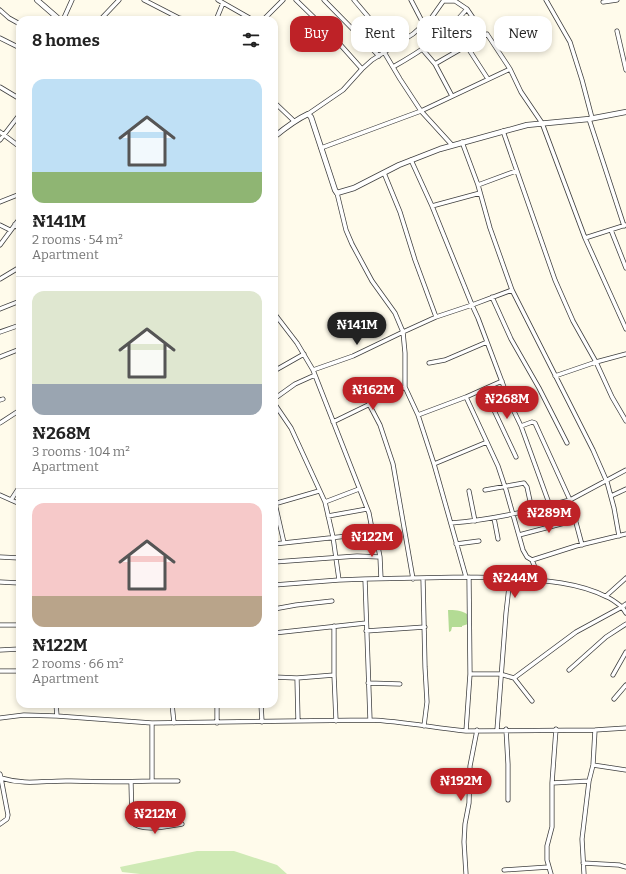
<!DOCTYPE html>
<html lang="en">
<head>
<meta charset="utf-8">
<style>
	:root { --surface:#fff; --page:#f2f2f2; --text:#222; --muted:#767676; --line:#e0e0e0; --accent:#be2227 }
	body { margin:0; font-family:Bitter,serif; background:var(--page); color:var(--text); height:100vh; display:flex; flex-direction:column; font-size:15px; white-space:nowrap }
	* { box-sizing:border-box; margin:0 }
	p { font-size:13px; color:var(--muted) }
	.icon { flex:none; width:22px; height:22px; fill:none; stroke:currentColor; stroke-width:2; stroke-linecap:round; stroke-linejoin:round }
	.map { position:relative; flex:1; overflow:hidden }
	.details { position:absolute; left:16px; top:16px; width:262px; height:692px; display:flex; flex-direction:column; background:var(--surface); border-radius:12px; box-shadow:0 2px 6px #0003 }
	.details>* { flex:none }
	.guide { position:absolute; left:290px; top:16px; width:276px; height:36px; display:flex; gap:8px }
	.price { position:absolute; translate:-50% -34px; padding:0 9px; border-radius:14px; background:var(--accent); color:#fff; font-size:13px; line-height:26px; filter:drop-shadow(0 1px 2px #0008) }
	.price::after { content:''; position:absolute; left:50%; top:24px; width:12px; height:9px; margin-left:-6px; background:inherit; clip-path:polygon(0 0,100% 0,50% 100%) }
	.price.selected { background:#222; color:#fff }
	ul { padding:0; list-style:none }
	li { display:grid; align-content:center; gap:8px; height:212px; padding:0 16px }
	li+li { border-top:1px solid var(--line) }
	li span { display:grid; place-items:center; height:124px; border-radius:12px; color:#555 }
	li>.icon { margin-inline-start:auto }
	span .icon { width:72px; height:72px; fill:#fffc; stroke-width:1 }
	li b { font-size:17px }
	h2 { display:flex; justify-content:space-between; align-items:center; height:48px; padding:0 16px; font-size:17px }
	.pill { padding:0 14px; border-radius:12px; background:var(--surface); box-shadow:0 2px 6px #0003; font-size:14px; line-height:36px }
	.pill.selected { background:var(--accent); color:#fff }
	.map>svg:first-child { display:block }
</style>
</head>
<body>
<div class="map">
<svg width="626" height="874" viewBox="0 0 626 874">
	<rect width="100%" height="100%" fill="#fffbeb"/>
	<path fill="#cfeab5" d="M197,851H234L277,865L287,874H140L122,872L120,867Z"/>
	<path fill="#b3db94" d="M448,610C454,610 461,610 467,614L468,624L462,626V627H452L451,631L449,632Z"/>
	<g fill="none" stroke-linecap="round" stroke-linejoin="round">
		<defs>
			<path id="minor" d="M144,0L179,18L188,20
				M218,0L253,20
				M296,0L329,32L362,69
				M324,0L379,56
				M354,0L393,46
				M411,0L424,25
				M546,0L570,42L582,80L592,118
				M444,1H455L467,9L484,34
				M603,2L617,0
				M0,10L9,18L18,23
				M63,20L72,0
				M100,20L119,0
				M216,20L223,3
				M263,20L283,0
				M617,31L626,70
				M0,38L20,48
				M466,45L488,79
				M423,50L435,64L452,96
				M435,64L487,34L510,69L521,92L542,123L585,238L626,225
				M393,67C423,50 444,36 467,9
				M0,87L20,99
				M274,102L294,121
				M308,114L343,90L362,69L372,60L413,34L432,17L444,0
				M589,119L624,226
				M503,131L555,280L573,321L596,362L612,397L626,421
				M0,132L20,147
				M0,140L20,114
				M462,142L478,185L490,228L512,290L593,450L607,482L614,508L619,536
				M452,145L421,111L510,69
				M321,148L421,111L400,79L384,52
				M411,160L432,206L472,305L512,290
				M384,173L400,212L415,260L436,317
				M478,185L516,171
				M0,202L20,194
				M432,206L480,193
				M15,224L20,231
				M0,225L10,230
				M611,230L626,268
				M585,238L626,329
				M0,245L20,218
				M0,279L20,267
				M492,297L511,339L539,388L567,443
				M0,309L20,301
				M274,313L297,343L313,370L369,513L372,529L370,532L366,534L274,544
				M0,332L20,325
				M0,357L20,349
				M429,363L445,360L487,342
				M313,370L353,356L403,332L395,313L372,281L352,244L346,230L337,193
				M274,371L304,354
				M555,376L596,362L626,354
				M484,389L516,457
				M466,397L498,466L506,490L523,550L527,557L532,560L540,580
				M274,399L295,384L315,375
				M0,400L3,399
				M274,403L291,428L325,502L333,537L339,580
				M369,404L380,425L393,464L413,579
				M418,415L466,397L502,381
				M333,422L405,387
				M0,423L20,410
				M521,426L550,506
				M434,464L487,442
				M485,490L524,483L527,487L532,510
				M469,491L475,521
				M0,495L20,504
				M611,496L626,489
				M274,499L284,543
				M11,500L20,486
				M325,502L359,489
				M274,504L319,491
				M328,516L367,509
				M494,518L498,539
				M451,523C491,520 531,511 570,500L582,545
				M519,535L576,520
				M376,536L380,557L381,579
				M456,544L479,541
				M0,557L20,558
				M532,560L576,546L626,534
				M274,562L357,556L380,557
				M466,577L434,464L418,415L405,387V353L403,332L436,317L472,305L478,318L510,403L521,426L532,422L535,423L570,500L626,470
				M423,578L425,667L427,702L424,726
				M365,579L466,577L510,578
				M0,582L20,583
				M274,585L339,580L365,579L370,720
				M606,596L626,578
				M274,609L296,605L332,601
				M0,625H20
				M334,626V675L336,721
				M366,631L425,627
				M274,633L366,623
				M0,650L20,649
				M569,670L606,637L626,624
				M0,671H20
				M470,674H500L514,678L532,701
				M613,675L626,652
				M274,677L297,678L334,675
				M297,678L298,721
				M514,678L576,632L622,607L626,613
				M368,683L400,684
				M614,699L626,685
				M56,704L57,716
				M172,704L174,723
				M217,704V723
				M261,704L262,722
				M0,718L24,715L57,716L152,723
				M506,729L508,764V800
				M497,730L506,613L510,578C540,580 579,582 607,597C612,599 617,603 622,607L626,604
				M466,731L470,674L469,577
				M593,765L626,770
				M0,774L1,778C27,786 45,780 71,781C99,782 125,782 152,781V723L370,720C402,721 434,728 466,731L595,730L626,728
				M152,781H178
				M131,782L132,822C141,833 169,826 182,824
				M552,783L589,781
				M0,824L7,819L8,815L1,778
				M583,863L619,865L626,867
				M504,870L549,867
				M466,874L464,842L465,824L469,803L470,766L477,730
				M551,874L547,860V846L552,827V783L556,729
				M584,874L582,839L589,781L593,765L595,730"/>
			<path id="tertiary" d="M37,0L60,20
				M274,137C285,128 295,120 308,114L311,117L335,190L337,193L354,188L399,165L440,149L527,125L589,119L626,112"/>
		</defs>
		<use href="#minor" stroke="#3f3f3f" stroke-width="5"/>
		<use href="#tertiary" stroke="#3f3f3f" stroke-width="6"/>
		<use href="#minor" stroke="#fff" stroke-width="3.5"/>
		<use href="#tertiary" stroke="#fff" stroke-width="4.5"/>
	</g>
</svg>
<b class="price selected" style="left:357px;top:346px">₦141M</b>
<b class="price" style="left:373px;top:411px">₦162M</b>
<b class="price" style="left:507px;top:420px">₦268M</b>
<b class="price" style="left:549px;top:534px">₦289M</b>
<b class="price" style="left:372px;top:558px">₦122M</b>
<b class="price" style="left:515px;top:599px">₦244M</b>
<b class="price" style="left:461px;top:802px">₦192M</b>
<b class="price" style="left:155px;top:835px">₦212M</b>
<div class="guide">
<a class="pill selected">Buy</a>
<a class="pill">Rent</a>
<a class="pill">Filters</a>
<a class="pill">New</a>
</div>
<section class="details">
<h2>8 homes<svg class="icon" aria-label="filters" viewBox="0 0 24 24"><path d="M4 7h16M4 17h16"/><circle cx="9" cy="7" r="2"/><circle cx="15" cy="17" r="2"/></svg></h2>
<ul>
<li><span style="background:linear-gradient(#bfe0f5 75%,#8fb573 0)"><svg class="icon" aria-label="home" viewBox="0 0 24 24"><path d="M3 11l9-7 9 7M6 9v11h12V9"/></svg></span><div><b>₦141M</b><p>2 rooms · 54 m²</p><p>Apartment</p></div></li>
<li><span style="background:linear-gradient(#dfe7d0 75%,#9aa5b1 0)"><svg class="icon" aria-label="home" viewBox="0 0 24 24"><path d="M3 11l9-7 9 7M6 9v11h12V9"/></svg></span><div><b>₦268M</b><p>3 rooms · 104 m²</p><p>Apartment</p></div></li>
<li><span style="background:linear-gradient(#f6c9c9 75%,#b9a48a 0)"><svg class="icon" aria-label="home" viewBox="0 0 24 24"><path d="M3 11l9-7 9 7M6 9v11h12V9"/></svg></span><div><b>₦122M</b><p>2 rooms · 66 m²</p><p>Apartment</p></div></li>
</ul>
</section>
</div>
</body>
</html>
